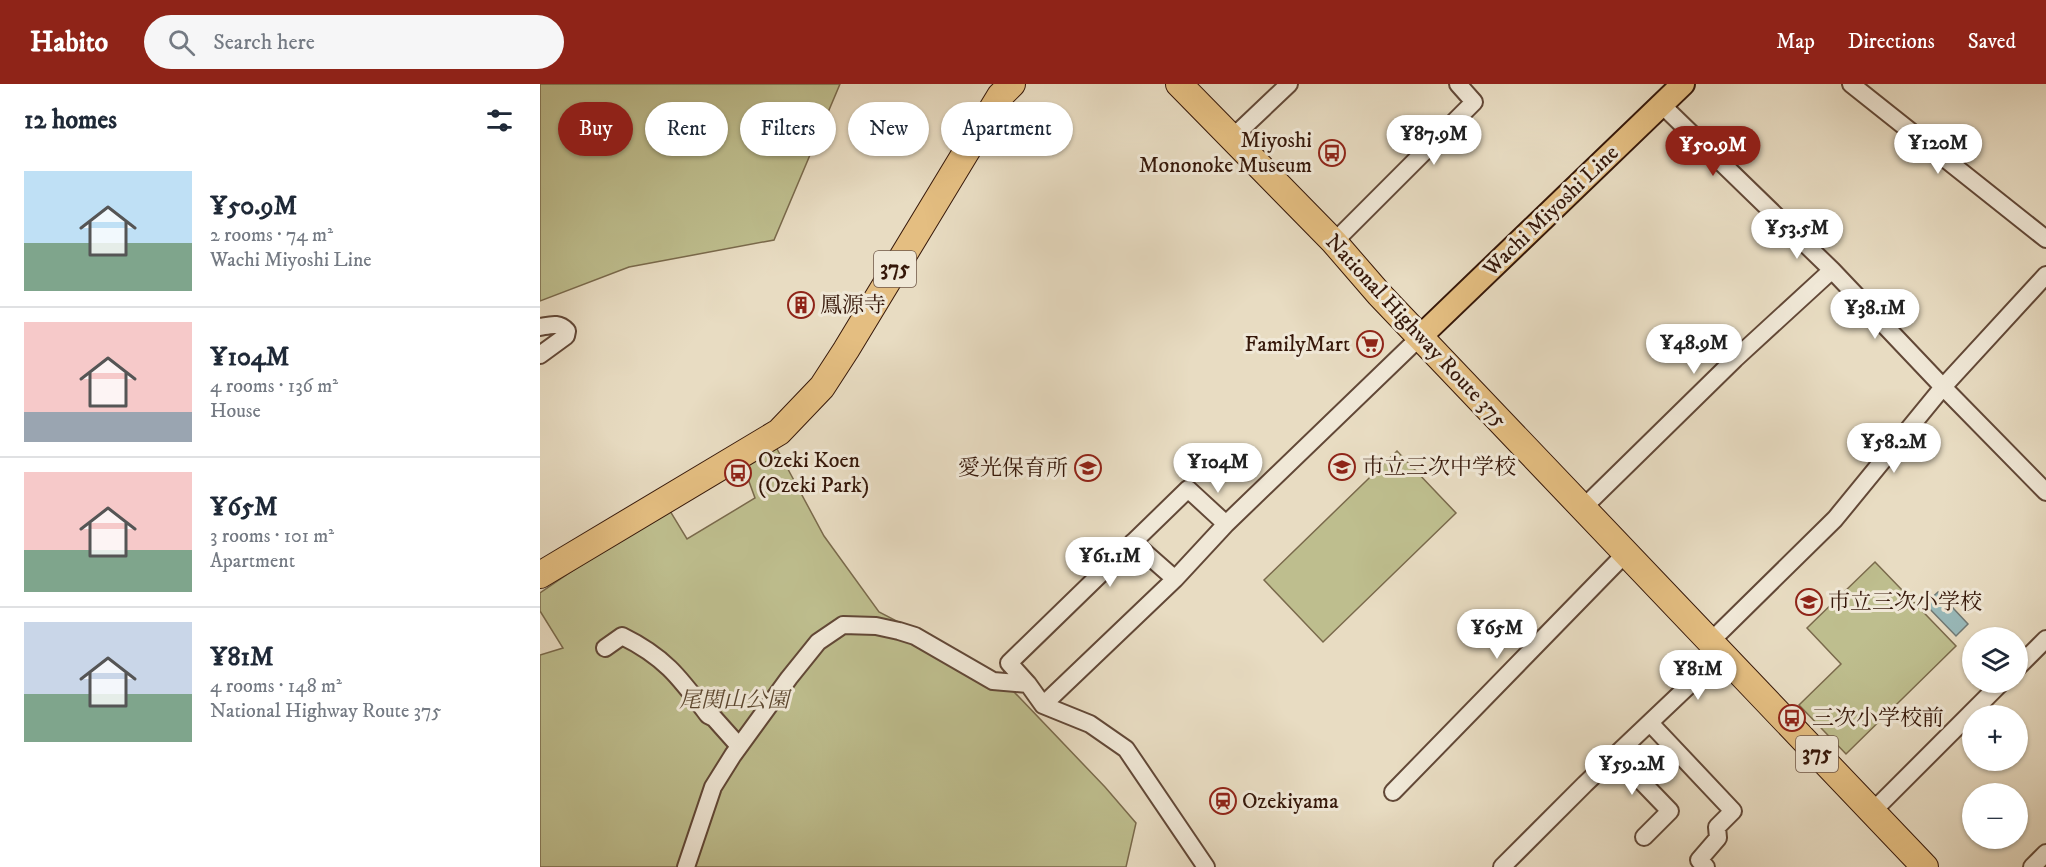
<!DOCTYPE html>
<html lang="en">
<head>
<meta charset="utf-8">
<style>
	:root { --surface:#fff; --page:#f6f6f7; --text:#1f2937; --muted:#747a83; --line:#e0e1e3; --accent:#8f2418 }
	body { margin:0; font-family:"IM FELL DW Pica","Noto Serif JP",serif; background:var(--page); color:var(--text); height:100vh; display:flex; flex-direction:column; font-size:22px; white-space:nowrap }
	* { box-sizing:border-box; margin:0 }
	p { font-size:20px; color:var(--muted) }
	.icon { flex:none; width:33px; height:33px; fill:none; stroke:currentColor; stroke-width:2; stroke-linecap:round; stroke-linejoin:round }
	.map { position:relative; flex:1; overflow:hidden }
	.sheet { display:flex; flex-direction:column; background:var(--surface); width:540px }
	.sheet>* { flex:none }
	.guide { position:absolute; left:18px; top:18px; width:570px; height:54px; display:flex; gap:12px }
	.fabs { position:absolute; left:1422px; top:543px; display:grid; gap:12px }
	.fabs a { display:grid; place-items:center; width:66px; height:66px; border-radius:50%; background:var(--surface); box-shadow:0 2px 4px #0004; font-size:30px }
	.price { position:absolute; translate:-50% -51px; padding:0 14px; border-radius:21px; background:#fff; color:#222; font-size:20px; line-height:39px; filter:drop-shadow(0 2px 3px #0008) }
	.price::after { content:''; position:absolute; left:50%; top:36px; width:18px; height:14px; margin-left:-9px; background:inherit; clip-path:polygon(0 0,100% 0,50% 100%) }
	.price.active { background:var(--accent); color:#fff }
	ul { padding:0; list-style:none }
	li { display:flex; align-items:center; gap:18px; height:150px; padding:0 24px }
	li+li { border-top:2px solid var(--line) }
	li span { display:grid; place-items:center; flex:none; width:168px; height:120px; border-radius:0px; color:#555 }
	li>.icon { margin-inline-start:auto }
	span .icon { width:72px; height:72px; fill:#fffc; stroke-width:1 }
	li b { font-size:26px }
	h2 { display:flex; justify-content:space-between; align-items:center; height:72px; padding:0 24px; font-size:26px }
	.pill { padding:0 21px; border-radius:27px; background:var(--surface); box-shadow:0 2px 4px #0004; font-size:21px; line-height:54px }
	.pill.active { background:var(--accent); color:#fff }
	header { display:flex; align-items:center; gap:36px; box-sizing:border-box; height:84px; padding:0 30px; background:var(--accent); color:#fff }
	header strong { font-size:28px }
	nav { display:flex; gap:33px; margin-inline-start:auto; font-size:21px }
	.search { width:420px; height:54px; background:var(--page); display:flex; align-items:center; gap:15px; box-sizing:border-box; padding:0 21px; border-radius:33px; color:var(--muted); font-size:22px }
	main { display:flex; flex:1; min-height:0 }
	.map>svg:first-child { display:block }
</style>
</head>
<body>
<header>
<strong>Habito</strong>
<div class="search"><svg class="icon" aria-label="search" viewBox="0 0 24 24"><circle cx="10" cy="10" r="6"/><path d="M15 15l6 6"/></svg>Search here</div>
<nav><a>Map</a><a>Directions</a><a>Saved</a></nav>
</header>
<main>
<section class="sheet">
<h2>12 homes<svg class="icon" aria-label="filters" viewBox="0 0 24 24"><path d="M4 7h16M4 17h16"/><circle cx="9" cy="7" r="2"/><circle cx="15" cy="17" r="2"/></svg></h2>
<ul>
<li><span style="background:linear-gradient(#bfe0f5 60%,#7fa58c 0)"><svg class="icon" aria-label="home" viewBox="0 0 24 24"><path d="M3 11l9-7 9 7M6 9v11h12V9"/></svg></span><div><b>¥50.9M</b><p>2 rooms · 74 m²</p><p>Wachi Miyoshi Line</p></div></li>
<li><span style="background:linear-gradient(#f6c9c9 75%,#9aa5b1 0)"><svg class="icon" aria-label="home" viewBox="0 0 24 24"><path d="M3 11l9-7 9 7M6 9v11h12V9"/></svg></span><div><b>¥104M</b><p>4 rooms · 136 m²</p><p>House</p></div></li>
<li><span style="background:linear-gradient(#f6c9c9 65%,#7fa58c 0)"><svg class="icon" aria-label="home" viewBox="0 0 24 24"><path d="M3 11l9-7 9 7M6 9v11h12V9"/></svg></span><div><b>¥65M</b><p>3 rooms · 101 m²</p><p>Apartment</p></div></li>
<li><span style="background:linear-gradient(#c9d6e8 60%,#7fa58c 0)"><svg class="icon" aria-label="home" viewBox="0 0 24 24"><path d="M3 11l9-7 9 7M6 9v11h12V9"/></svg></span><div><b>¥81M</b><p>4 rooms · 148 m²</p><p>National Highway Route 375</p></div></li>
</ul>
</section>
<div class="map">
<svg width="1506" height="783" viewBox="0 0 1506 783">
	<rect width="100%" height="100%" fill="#e8dcc2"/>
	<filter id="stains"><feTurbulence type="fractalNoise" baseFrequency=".00333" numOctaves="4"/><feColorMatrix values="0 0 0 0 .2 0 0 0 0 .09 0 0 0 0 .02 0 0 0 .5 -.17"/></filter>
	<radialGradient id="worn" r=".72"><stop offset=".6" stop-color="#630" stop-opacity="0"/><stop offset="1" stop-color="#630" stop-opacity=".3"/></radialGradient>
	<path fill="#bebe8e" stroke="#7a6a4c" stroke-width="1.5" d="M0,0H300L234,156L89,183L0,217Z
		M236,363L284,452L339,528L455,588L565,703L596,739L586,783H0V571L23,564L0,527V509L127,422L147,455L215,414L203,381Z
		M857,367L916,429L783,558L724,496Z
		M1335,478L1416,562L1306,670L1259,621L1301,580L1267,544Z"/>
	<path fill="#99babb" stroke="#717974" stroke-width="1.5" d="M1398,508L1428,540L1416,552L1385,520Z"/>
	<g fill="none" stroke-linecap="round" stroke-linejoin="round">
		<defs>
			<path id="minor" d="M1311,0L1506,155
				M1122,21L1292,186L1403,303L1506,408
				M691,55L749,0
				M794,158L934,18L918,0
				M0,243C11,241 19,238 27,247L26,252L0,271
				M1043,424L1195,275L1292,186
				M593,458L635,495
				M1170,558L1295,435L1403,303L1506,191
				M65,564L82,552C125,573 140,594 168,631L174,634L199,662
				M1478,583L1506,555
				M503,621L635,495L686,440L880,253
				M1110,639L1193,727L1177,743L1178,754L1159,776L1166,783
				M1076,671L1130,727L1104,753
				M853,708L1086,469
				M1332,728L1462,598
				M146,783L173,703L193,671L249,594L278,558L303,541L336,542L359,547L375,552L453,597L488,600
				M666,783L586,665L550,640L503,621L488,600L469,579L648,405L686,440
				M962,783L1045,700L1182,570
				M1492,783L1506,769"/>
			<path id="major" d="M880,253L1143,0"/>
			<path id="highway" d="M639,0L794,158L839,210L1385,783
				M0,491L239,348L282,303L306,266L460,12L472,0"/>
		</defs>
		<use href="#minor" stroke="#624837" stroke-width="20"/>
		<use href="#major" stroke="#351709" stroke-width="26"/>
		<use href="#highway" stroke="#351709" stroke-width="28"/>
		<use href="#minor" stroke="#f0e8d7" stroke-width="16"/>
		<use href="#major" stroke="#e4be81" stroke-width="22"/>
		<use href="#highway" stroke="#e4be81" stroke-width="26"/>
	</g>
	<defs>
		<symbol id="bus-ring" viewBox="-11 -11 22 22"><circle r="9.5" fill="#f0e8d7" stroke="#8f2418" stroke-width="1.5"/><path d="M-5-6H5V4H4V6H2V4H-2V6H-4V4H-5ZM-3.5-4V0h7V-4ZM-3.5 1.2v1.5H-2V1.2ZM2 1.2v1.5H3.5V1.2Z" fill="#8f2418"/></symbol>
		<symbol id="building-ring" viewBox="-11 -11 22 22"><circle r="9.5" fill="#f0e8d7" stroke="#8f2418" stroke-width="1.5"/><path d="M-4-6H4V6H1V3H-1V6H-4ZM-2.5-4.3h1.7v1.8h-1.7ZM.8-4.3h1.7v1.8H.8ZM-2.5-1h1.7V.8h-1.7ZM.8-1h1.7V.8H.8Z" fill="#8f2418"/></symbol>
		<symbol id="supermarket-ring" viewBox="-11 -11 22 22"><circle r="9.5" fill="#f0e8d7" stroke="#8f2418" stroke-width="1.5"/><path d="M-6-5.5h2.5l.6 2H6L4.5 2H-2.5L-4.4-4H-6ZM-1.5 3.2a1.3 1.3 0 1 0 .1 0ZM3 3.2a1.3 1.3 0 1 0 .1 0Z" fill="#8f2418"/></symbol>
		<symbol id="school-ring" viewBox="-11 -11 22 22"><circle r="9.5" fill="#f0e8d7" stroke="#8f2418" stroke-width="1.5"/><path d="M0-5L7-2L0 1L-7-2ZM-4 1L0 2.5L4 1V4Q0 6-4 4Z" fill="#8f2418"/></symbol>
		<symbol id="station-ring" viewBox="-11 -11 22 22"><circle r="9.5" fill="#f0e8d7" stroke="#8f2418" stroke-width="1.5"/><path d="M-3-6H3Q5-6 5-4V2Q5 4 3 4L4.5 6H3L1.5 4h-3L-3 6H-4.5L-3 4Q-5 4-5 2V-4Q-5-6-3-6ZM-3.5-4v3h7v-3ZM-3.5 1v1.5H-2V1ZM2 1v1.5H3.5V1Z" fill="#8f2418"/></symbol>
	</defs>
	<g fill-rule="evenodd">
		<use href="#bus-ring" x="777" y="54" width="30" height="30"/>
		<use href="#building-ring" x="246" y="206" width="30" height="30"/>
		<use href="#supermarket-ring" x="815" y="245" width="30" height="30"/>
		<use href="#school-ring" x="787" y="368" width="30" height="30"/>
		<use href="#school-ring" x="533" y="369" width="30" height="30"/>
		<use href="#bus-ring" x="183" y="374" width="30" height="30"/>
		<use href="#school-ring" x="1254" y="503" width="30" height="30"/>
		<use href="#bus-ring" x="1237" y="619" width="30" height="30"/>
		<use href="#station-ring" x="668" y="702" width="30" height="30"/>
	</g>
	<g text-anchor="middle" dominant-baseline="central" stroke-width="6" stroke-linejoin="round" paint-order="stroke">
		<g fill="#f0e8d7" stroke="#6d5647" stroke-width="1.5">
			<rect x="334" y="167" width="42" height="36" rx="4.5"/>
			<rect x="1256" y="652" width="42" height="36" rx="4.5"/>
		</g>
		<g font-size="21" font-weight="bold" fill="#351709">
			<text x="355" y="185">375</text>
			<text x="1277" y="670">375</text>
		</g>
		<g font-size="22" fill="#351709" stroke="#f0e8d7" text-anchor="start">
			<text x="772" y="56" text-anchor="end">Miyoshi<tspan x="772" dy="25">Mononoke Museum</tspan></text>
			<text x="280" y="221">鳳源寺</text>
			<text x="810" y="260" text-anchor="end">FamilyMart</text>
			<text x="218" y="376">Ozeki Koen<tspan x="218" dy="25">(Ozeki Park)</tspan></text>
			<text x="822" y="383">市立三次中学校</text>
			<text x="528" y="384" text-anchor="end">愛光保育所</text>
			<text x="1288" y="518">市立三次小学校</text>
			<text x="1272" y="634">三次小学校前</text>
			<text x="702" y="717">Ozekiyama</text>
		</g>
		<g font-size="22" fill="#351709" stroke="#f0e8d7">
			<text transform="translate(1011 127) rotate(-44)">Wachi Miyoshi Line</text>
			<text transform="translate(876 247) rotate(47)">National Highway Route 375</text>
		</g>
		<g font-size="22" font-style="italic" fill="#5e4931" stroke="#f0e8d7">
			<text x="194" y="616">尾関山公園</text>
		</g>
	</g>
	<rect width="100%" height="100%" filter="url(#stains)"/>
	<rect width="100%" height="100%" fill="url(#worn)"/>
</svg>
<div class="fabs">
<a><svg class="icon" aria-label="layers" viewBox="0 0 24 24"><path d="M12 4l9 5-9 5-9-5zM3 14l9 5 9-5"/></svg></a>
<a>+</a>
<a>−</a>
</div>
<b class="price" style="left:894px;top:82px">¥87.9M</b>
<b class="price" style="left:1398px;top:91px">¥120M</b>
<b class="price active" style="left:1173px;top:93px">¥50.9M</b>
<b class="price" style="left:1257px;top:176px">¥53.5M</b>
<b class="price" style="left:1335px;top:256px">¥38.1M</b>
<b class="price" style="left:1154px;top:291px">¥48.9M</b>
<b class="price" style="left:1354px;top:390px">¥58.2M</b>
<b class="price" style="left:678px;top:410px">¥104M</b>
<b class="price" style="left:570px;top:504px">¥61.1M</b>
<b class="price" style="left:957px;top:576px">¥65M</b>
<b class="price" style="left:1158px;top:617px">¥81M</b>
<b class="price" style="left:1092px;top:712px">¥59.2M</b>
<div class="guide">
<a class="pill active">Buy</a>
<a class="pill">Rent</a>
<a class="pill">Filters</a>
<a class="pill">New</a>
<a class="pill">Apartment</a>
</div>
</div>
</main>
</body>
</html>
